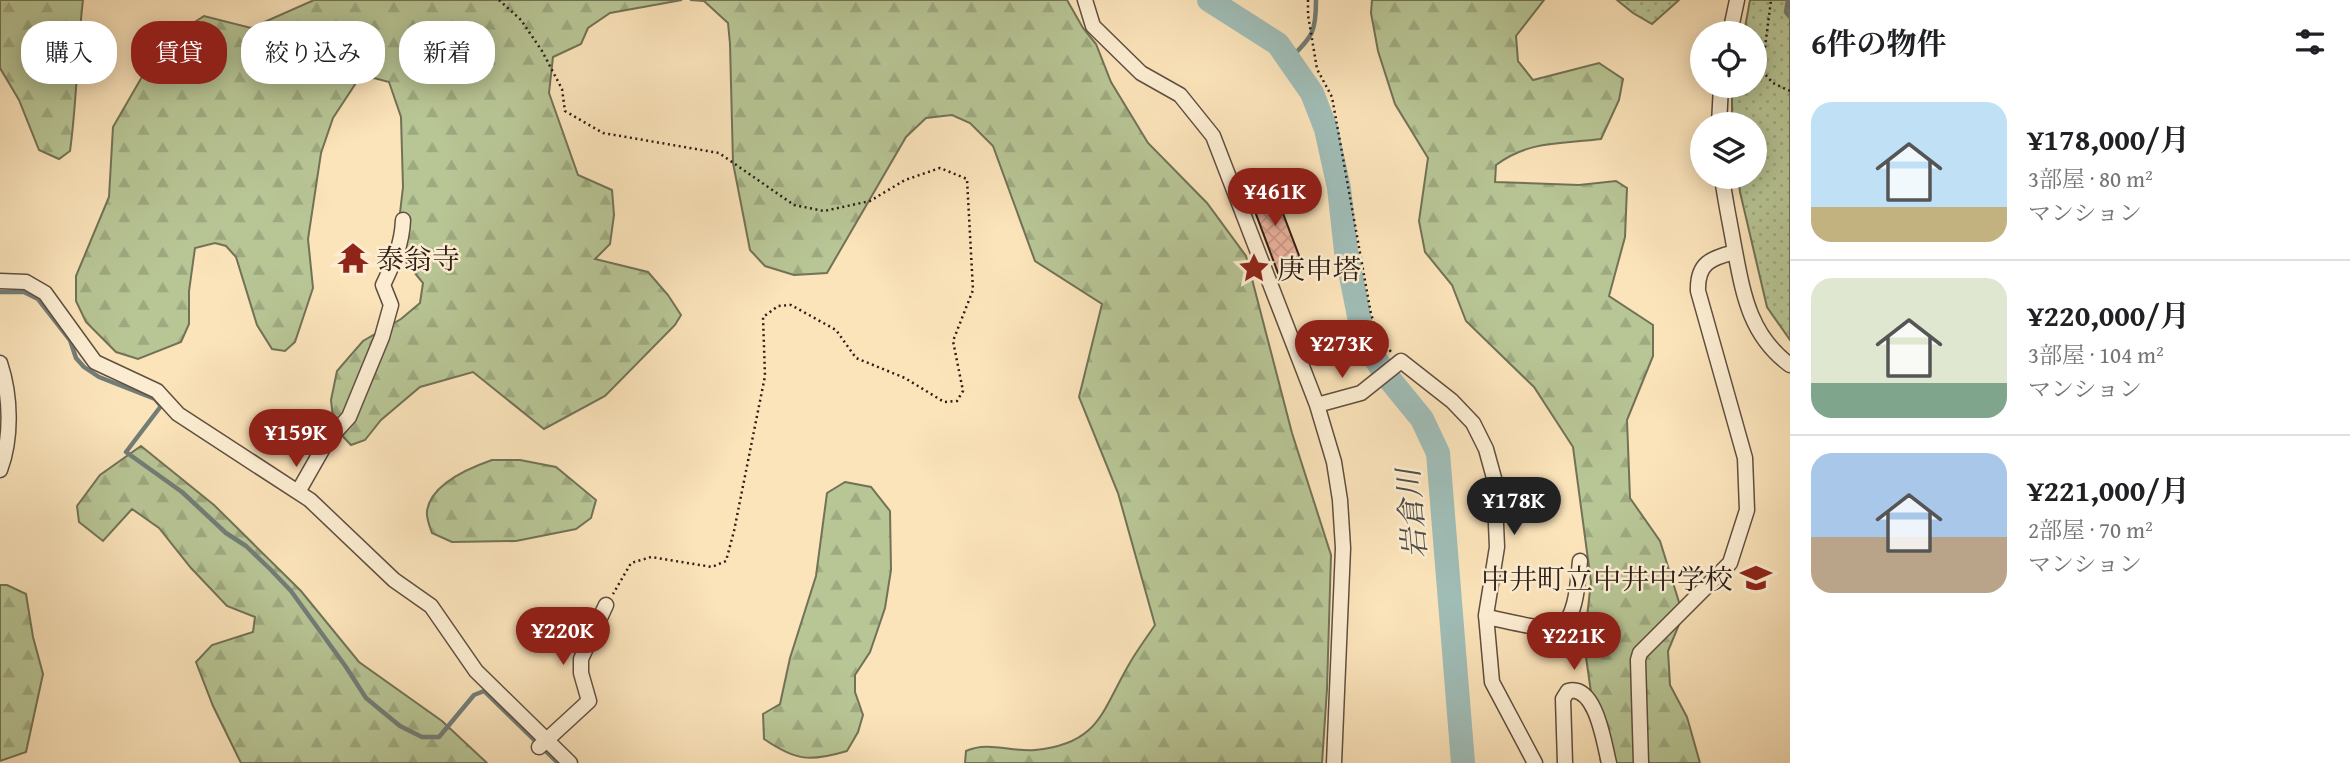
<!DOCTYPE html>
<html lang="ja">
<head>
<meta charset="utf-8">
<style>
	:root { --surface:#fff; --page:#f6f6f6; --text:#202124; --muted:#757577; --line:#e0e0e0; --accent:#8f2418 }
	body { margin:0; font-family:"Gentium Book Plus","Noto Serif JP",serif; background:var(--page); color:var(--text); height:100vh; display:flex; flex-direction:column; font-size:26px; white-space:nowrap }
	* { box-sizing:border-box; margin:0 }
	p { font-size:23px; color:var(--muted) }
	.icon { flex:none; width:38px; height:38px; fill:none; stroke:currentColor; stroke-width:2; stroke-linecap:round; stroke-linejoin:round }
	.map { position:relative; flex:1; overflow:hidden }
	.drawer { display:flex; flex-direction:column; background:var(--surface); width:560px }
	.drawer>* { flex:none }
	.guide { position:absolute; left:21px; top:21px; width:665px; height:63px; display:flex; gap:14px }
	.controls { position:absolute; left:1690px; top:21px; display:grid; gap:14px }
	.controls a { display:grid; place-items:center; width:77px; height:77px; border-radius:50%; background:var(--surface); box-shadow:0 4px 18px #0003; font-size:35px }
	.price { position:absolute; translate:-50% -60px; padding:0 16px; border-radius:24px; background:var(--accent); color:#fff; font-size:23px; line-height:46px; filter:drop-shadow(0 2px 4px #0008) }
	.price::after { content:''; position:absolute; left:50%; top:42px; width:21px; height:16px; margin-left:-10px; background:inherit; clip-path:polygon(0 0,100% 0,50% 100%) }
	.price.current { background:#222; color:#fff }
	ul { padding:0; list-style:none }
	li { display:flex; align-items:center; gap:21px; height:175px; padding:0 21px }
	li+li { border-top:2px solid var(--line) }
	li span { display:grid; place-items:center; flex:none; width:196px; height:140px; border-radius:21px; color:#555 }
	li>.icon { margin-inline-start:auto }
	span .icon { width:84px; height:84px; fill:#fffc; stroke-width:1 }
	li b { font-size:30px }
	h2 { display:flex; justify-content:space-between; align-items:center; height:84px; padding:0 21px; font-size:30px }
	.tag { padding:0 24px; border-radius:28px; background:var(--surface); box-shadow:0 4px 18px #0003; font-size:24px; line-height:63px }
	.tag.current { background:var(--accent); color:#fff }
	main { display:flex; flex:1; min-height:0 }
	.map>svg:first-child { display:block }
</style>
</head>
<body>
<main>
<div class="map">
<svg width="1790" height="763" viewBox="0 0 1790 763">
	<defs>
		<pattern id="grass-dots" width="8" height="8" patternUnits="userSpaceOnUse" patternTransform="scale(1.75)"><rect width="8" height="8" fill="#b8c595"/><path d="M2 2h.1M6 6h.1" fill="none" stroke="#9ea980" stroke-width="1.8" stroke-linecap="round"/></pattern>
		<pattern id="forest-firs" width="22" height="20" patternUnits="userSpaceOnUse" patternTransform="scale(1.75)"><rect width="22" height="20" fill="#b8c595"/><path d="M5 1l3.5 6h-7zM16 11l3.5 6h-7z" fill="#9ea980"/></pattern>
		<pattern id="building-cross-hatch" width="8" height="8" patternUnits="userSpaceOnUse" patternTransform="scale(1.75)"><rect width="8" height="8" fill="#ecb29c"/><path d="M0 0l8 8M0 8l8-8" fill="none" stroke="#cb9986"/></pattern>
	</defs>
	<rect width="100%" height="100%" fill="#fbe3ba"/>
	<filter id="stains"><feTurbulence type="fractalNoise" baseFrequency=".00286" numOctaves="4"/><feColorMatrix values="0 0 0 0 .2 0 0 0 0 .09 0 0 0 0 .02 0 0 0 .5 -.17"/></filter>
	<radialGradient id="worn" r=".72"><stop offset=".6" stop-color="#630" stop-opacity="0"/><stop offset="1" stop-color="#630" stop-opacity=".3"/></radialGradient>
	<path fill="url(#grass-dots)" stroke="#727256" stroke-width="2" d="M1617,0H1679L1652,24L1633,13Z
		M1750,0H1790V340L1767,307L1740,192L1738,177H1755V124H1732V99L1734,86H1755V33H1744Z"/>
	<path fill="url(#forest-firs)" stroke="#727256" stroke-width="2" d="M0,0H83C77,50 77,101 70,151L59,159L39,150L19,100L0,68Z
		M314,0H682L610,13L588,28L581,44L553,57L549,93L578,175L612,190L614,215L610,244L595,259L648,272L668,295L681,315L675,325L605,396L544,429L473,372L420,387L381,420L365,440L351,445L334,427L331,400L337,371L363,341L401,319L420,303L423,283L401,256L397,239L403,187L401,117L389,82L374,78L358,80L333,118L321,153L308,239L313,288L295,342L285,351L272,349L257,325L236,257L226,246L215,243L195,248L189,291V324L181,342L138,359L116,352L86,322L76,301V276L109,197L113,127L161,44L204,16L251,28Z
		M690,0H1067L1083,28L1096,44L1111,82L1148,143L1207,203L1246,256L1292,433L1331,555L1327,689L1322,763H965L966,751C988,741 1011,752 1035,750C1101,744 1102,709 1131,661C1138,649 1147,637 1155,625L1118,493L1079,397L1102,304L1035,261L993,146L970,123L952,115L926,118L906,137L827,273L794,275L765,266L750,250L733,163L730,44L728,23L704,1Z
		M1372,0H1544L1516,36L1518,61L1533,80L1599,63L1623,79L1619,100L1601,139C1563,144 1529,140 1496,165L1495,182L1579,185L1616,181L1627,188L1625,237L1609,296L1653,325V356L1627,420L1630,498L1660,541L1683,615L1668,651L1670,685L1687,717L1700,763H1601L1584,643L1591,582L1573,447L1534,387L1466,321L1452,285L1425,252L1419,221L1428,158L1395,104L1378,51L1371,13Z
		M141,446L214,505L301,591L359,662L442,721L487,763H241L213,706L196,662L212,645L253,632L255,617L227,606L191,568L159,528L132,509L103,541L79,522L77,506L100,475Z
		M492,460H520L556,467L596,500L591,518L576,529L516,541L452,542L432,533C430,527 426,518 427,511C431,484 469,468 492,460Z
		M845,482L871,487L890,511L891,570L885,608L870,652L855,675V692L863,715L858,732L847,751C810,762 796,761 764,739L763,714L780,704L790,658L816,576L827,493Z
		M0,585H7L26,594L33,637L43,674L26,752L0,761Z"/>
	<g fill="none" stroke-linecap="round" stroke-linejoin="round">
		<path stroke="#727d77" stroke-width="4.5" d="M1788,0L1786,12L1790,17
			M1289,60C1312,36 1316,34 1316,0
			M0,292H24L38,299L70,340L76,358L84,367L99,377L155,399L161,406L126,452L182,492L226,533L246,546L270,569L291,591L346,667L366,698L400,726L422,737H439L474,695L484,691L558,763"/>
		<path stroke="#a0bdb7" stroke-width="24" d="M1209,0L1278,44L1312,93L1326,129L1339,188L1346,251L1360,321L1371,352L1386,375L1422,419L1438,453L1463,763"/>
	</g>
	<path fill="url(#building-cross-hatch)" stroke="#2c1e17" stroke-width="2" d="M1271,182L1303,266L1278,273L1247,190Z"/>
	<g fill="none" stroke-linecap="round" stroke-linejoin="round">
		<defs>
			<path id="minor" d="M1085,0L1093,26L1141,73L1180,95L1213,136L1317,405L1334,462L1340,500L1343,548L1334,763
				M1730,33L1737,0
				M1719,124L1721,86
				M1722,177C1725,200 1730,223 1734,246C1743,293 1749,335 1790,365
				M0,281L26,282L45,293L95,362L157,391L178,414L310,500L394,580L431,606L476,671L570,763
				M0,363C11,396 12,438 0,470
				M1317,405L1361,393L1401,361L1452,401L1473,423L1486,449L1494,478L1497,547L1486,615L1492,682L1535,763
				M298,492L327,441L349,417L382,337L391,305L383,285C393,264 402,245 403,220
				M1486,617C1500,619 1548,632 1558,628C1577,621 1578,578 1580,561
				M539,747L589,701L581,673V659L606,605
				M1565,763L1563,699L1568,691C1596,684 1604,743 1609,763
				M1641,763L1638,660L1640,653L1730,563L1747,510L1745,458L1698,291C1697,263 1711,258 1735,252"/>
		</defs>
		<use href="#minor" stroke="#604f40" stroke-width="17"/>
		<path stroke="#2c1e17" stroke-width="2.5" stroke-dasharray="2 3.5" stroke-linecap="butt" d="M499,0L521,20L542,51L562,89L565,111L603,133L719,153L794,205L824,211L870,201L905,180L940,168L967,179L973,290L953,341L963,391L957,401L944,402L905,378L856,358L836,330L791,305L778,306L763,317L765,376L734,531L726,561L712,567L651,557L631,563L613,594
			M1308,0V15L1317,69L1332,97L1371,314L1377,332L1391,352
			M1762,71L1773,83L1790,91
			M1756,76V73L1762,71L1771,0"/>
		<use href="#minor" stroke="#fcedd2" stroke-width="14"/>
	</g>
	<defs>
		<symbol id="temple-bare" viewBox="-9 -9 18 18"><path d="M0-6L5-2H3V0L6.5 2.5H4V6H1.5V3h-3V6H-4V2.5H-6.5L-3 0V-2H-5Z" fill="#8f2418" stroke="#fcedd2" stroke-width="2.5" paint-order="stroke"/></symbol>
		<symbol id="sight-bare" viewBox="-9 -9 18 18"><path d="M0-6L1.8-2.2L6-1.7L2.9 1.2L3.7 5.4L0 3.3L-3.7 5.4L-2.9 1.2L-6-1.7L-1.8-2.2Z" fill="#8f2418" stroke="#fcedd2" stroke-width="2.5" paint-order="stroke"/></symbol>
		<symbol id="school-bare" viewBox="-9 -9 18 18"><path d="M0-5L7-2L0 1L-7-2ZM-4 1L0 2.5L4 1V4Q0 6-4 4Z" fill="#8f2418" stroke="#fcedd2" stroke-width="2.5" paint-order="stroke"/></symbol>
	</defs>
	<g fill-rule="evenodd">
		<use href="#temple-bare" x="331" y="236" width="44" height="44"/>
		<use href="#sight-bare" x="1232" y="246" width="44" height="44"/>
		<use href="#school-bare" x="1734" y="556" width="44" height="44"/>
	</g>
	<g text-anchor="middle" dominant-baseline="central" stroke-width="5" stroke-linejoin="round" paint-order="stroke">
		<g font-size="28" fill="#2c1e17" stroke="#fcedd2" text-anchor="start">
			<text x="376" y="258">泰翁寺</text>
			<text x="1277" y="268">庚申塔</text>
			<text x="1733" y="578" text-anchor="end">中井町立中井中学校</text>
		</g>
		<g font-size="30" font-style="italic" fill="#4f4e47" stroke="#fcedd2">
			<text transform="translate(1411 514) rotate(-95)">岩倉川</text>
		</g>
	</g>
	<rect width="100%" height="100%" filter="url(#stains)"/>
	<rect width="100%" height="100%" fill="url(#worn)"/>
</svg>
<div class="controls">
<a><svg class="icon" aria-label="locate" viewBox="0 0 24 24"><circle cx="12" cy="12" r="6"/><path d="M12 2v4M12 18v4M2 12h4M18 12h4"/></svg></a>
<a><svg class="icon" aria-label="layers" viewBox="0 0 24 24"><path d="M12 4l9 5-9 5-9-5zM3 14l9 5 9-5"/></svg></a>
</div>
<b class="price" style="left:1275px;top:228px">¥461K</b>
<b class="price" style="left:1342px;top:380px">¥273K</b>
<b class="price" style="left:296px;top:469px">¥159K</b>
<b class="price current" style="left:1514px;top:537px">¥178K</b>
<b class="price" style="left:563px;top:667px">¥220K</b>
<b class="price" style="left:1574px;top:672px">¥221K</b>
<div class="guide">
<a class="tag">購入</a>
<a class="tag current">賃貸</a>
<a class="tag">絞り込み</a>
<a class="tag">新着</a>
</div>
</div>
<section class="drawer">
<h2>6件の物件<svg class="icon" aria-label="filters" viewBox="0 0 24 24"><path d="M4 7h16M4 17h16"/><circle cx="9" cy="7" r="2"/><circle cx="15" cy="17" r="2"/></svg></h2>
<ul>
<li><span style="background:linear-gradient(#bfe0f5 75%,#c2b280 0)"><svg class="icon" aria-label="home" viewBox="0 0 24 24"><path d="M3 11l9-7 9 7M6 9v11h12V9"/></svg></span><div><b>¥178,000/月</b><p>3部屋 · 80 m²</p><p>マンション</p></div></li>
<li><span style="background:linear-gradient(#dfe7d0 75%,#7fa58c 0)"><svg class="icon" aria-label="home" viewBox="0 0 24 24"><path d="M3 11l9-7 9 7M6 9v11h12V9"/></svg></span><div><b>¥220,000/月</b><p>3部屋 · 104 m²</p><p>マンション</p></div></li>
<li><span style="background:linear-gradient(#a9c7e8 60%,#b9a48a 0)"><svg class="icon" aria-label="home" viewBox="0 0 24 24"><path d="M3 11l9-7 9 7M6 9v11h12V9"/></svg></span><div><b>¥221,000/月</b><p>2部屋 · 70 m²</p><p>マンション</p></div></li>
</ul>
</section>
</main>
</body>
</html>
